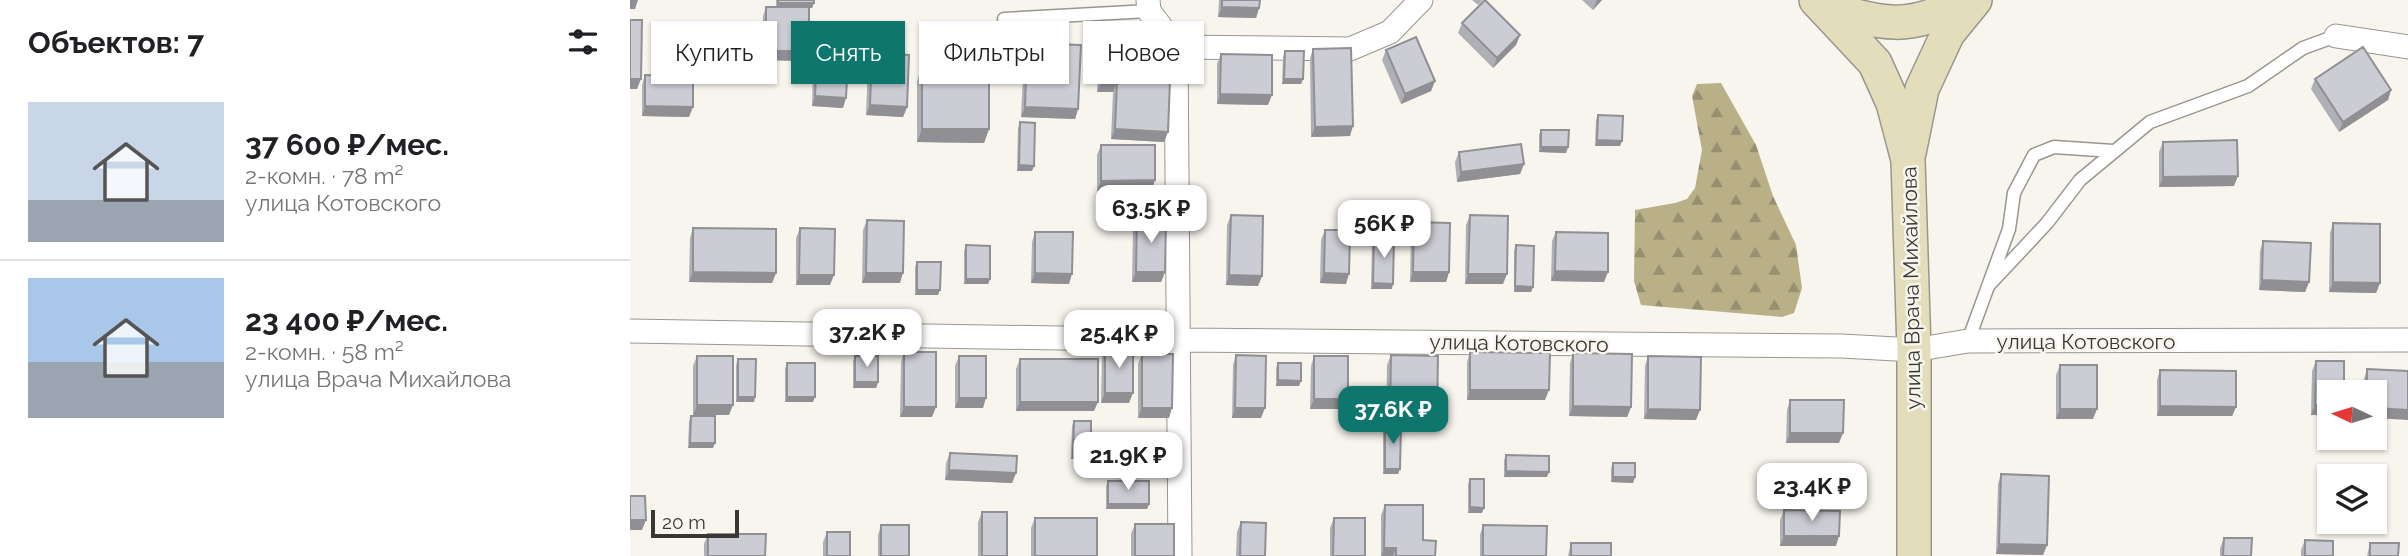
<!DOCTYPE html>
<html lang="ru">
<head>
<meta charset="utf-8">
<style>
	:root { --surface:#fff; --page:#f6f6f6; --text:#202124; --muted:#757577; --line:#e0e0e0; --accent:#0f766e }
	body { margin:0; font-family:Raleway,sans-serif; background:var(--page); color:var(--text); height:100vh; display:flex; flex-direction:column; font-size:26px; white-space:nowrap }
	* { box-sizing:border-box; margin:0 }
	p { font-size:23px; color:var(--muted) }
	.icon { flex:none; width:38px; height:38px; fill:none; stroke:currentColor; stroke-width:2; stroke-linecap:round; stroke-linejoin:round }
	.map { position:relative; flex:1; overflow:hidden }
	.sheet { display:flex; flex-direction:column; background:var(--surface); width:630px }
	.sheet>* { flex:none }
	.hud { position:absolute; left:21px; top:21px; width:665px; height:63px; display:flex; gap:14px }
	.needle { width:46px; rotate:274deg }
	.buttons { position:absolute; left:1687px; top:380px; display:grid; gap:14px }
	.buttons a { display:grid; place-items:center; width:70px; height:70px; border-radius:0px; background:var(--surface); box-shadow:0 2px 5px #0004; font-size:35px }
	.scale { position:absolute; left:21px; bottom:18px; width:88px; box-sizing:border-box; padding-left:7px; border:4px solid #383734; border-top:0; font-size:19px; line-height:24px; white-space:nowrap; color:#383734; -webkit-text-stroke:5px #f7f5ed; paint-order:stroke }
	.price { position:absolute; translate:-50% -60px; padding:0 16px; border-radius:14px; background:#fff; color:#222; font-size:23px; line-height:46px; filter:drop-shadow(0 2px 4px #0008) }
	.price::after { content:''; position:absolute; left:50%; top:42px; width:21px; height:16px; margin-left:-10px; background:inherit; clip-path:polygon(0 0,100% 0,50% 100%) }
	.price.active { background:var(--accent); color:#fff }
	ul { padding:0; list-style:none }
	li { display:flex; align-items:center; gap:21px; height:175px; padding:0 28px }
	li+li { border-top:2px solid var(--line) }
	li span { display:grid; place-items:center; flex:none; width:196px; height:140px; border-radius:0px; color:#555 }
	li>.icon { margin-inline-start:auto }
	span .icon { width:84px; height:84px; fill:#fffc; stroke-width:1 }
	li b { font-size:30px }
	h2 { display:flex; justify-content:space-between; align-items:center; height:84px; padding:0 28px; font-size:30px }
	.chip { padding:0 24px; border-radius:0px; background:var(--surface); box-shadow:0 2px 5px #0004; font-size:24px; line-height:63px }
	.chip.active { background:var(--accent); color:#fff }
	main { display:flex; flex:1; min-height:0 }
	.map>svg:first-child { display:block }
</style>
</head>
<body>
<main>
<section class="sheet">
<h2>Объектов: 7<svg class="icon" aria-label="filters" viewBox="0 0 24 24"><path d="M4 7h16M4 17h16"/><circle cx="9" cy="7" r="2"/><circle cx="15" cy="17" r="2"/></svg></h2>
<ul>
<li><span style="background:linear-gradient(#c9d6e8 70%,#9aa5b1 0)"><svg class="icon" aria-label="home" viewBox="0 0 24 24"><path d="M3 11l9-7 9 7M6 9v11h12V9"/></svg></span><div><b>37 600 ₽/мес.</b><p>2-комн. · 78 m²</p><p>улица Котовского</p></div></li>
<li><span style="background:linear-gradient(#a9c7e8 60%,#9aa5b1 0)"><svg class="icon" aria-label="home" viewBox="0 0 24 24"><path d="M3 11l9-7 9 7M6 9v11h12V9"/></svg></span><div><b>23 400 ₽/мес.</b><p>2-комн. · 58 m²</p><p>улица Врача Михайлова</p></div></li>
</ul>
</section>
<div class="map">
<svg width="1778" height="556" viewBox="0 0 1778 556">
	<defs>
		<pattern id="forest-firs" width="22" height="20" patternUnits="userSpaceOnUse" patternTransform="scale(1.75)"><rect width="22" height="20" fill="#b9b088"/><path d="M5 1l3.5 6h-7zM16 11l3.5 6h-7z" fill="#979070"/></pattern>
	</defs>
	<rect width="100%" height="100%" fill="#f7f5ed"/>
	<path fill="url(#forest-firs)" d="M1091,83L1126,145L1143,196L1166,245L1172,288L1164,313L1152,317L1011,305L1004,281L1005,210L1045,203L1057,199L1065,188L1072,150L1062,96L1067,84Z"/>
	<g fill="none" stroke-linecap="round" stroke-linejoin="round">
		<defs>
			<path id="service" d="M374,19L519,11
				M1359,285L1417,223L1450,180L1520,122L1618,86L1673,48L1706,36
				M1338,341L1379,229L1384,193L1404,155L1424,147L1483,151"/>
			<path id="minor" d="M518,0L519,11L546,47
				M1706,36L1778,47
				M546,47L550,556
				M546,47L720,49L760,32L791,0
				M0,331L547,340L1212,346L1284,350L1338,341L1778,340"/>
			<path id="secondary" d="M1186,0L1245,63L1263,103L1278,160L1284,350V556
				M1194,6C1248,24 1282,33 1333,0
				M1279,153L1292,89L1318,33L1345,0"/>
		</defs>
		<use href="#service" stroke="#98978f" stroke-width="15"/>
		<use href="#minor" stroke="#98978f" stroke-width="25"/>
		<use href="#secondary" stroke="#98978f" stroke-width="36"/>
		<use href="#service" stroke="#fff" stroke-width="12"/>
		<use href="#minor" stroke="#fff" stroke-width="23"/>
		<use href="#secondary" stroke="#e4ddbb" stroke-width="33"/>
	</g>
	<path fill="#afafb6" d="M146,0H184L182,8H179V51L175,61L132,60L133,16L136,7H146Z
		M589,0H630L629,8L626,18L588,17Z
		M842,0H853L848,5Z
		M952,0H972L963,10Z
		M832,23L890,35L886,45L863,68L828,33Z
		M473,39L502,53L534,142L481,139L483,92H467L469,49Z
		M397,43L448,109L445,119L391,117L394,53Z
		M683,49L720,136L681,137L680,58Z
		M756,50L805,81L801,91L771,104L752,60Z
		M655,51L673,79L671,84H652L653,57Z
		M242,53L277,107L273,117L236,115L238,63Z
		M591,54L638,105L587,104V64Z
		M187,58L213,108L182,106L183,68Z
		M292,67L359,129L354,143L287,142V81Z
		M15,75L59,117L12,116V85Z
		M1685,79L1761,90L1758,100L1709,132L1681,89Z
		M968,115L990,146H965L966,120Z
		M390,122L402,171H387L388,128Z
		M911,130L938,147L936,153L909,152V135Z
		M1533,142L1604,186L1529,187V152Z
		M471,145L522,190L467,191V155Z
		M829,152L894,164L890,174L827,182L825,162Z
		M601,215L632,276L628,286L596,285L597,225Z
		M840,215L873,284H835L836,225Z
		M507,218L535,272L531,282H502L503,228Z
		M237,220L270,283H232L233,230Z
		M784,222L819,272L816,282H780L781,232Z
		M1703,223L1750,283L1746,293L1699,292L1700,233Z
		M63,228L146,273L142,283L59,282L60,238Z
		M170,228L200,285H166V238Z
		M695,230L716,284L690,283L691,240Z
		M405,232L439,284L401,283L402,242Z
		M926,232L974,282L921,281L922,241Z
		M744,237L762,289H741L742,242Z
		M1633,241L1679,282L1675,292L1629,290L1630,251Z
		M336,245L360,279L358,284H334V251Z
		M886,245L903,287L901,292H884V251Z
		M287,262L308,295H285V267Z
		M475,348L499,403H471L472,358Z
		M274,352L302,417H270L271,362Z
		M840,352L915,400H837V362Z
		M943,353L1001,407L997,417L939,416L940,363Z
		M512,354L539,418H508V364Z
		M606,355L631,418H602L603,365Z
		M761,355L807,415L804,425L770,424V469L768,474H753V429L756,424L757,365Z
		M67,356L99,415H63V366Z
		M225,356L248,382L246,388H223V361Z
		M329,356L353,408H325V366Z
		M684,356L714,409H680L681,366Z
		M1018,356L1066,420L1014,419L1015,366Z
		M108,359L125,397L124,402H106V365Z
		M390,359L464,411H386V369Z
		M1686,361L1699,392V415H1681L1682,371Z
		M157,363L183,402H155V369Z
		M648,363L669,386H646V368Z
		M1430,365L1463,419H1426V375Z
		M1737,369L1745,392H1733L1734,379Z
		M1530,370L1606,407L1602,416H1527V380Z
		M1160,400L1209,443H1156L1157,410Z
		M61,416L83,448H58L59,422Z
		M444,421L461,454L459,459H441L442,426Z
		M320,453L386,473L382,483L315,480L316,463Z
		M876,455L917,477H874V460Z
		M983,463L1005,477L1003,483L981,482V468Z
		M1371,474L1417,545L1413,555L1366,554L1368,484Z
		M840,479L852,513H838V484Z
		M478,481L519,504L517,509H476V486Z
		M1184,484L1208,507L1182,506V489Z
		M755,505L793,540L805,556H751V515Z
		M1154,510L1206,546H1150V520Z
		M352,512L377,556H348V522Z
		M405,518L467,556H401V528Z
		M704,518L735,556H700V528Z
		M611,522L635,556H606L607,532Z
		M505,524L544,556H501V534Z
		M251,525L279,556H248V535Z
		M853,525L916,556H850V535Z
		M197,532L220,556H193V542Z
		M78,534L135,556H74V544Z
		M1594,538L1621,556H1590V548Z
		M1675,540L1703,556H1671V550Z
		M941,543L981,556H938Z
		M1740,543L1768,556H1737Z"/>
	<path fill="#8f8f94" d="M0,0H8L5,9H0Z
		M967,0H972L963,10Z
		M148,3H184L182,8H146Z
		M592,7L629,8L626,18L588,17Z
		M890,35L886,45L863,68L867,58Z
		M136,51H179L175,61L132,60Z
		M0,79H11L7,89H0Z
		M654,79H673L671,84H652Z
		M805,81L801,91L771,104L775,94Z
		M471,82H487L483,92H467Z
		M1761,90L1758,100L1709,132L1713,122Z
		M590,94L642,95L638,105L587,104Z
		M185,96L216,98L213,108L182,106Z
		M240,105L277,107L273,117L236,115Z
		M15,106L63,107L59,117L12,116Z
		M395,107L448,109L445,119L391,117Z
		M723,126L720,136L681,137L685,127Z
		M292,129H359L354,143L287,142Z
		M485,129L538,132L534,142L481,139Z
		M967,140L992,141L990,146H965Z
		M911,147H938L936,153L909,152Z
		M894,164L890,174L827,182L831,172Z
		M389,165L404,166L402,171H387Z
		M1608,176L1604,186L1529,187L1533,177Z
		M525,180L522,190L467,191L471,181Z
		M925,271L978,272L974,282L921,281Z
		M63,272L146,273L142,283L59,282Z
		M506,272H535L531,282H502Z
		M783,272H819L816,282H780Z
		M236,273H273L270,283H232Z
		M405,273L442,274L439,284L401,283Z
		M694,273L719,274L716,284L690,283Z
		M838,274H877L873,284H835Z
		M169,275H204L200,285H166Z
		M599,275L632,276L628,286L596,285Z
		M336,279H360L358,284H334Z
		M1632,280L1679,282L1675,292L1629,290Z
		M1703,282L1750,283L1746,293L1699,292Z
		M743,283L763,284L762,289H741Z
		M885,286L903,287L901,292H884Z
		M287,290H310L308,295H285Z
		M648,380L671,381L669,386H646Z
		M225,382H248L246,388H223Z
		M840,390H919L915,400H837Z
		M475,393H503L499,403H471Z
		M108,397H125L124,402H106Z
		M157,397H185L183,402H155Z
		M329,398H356L353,408H325Z
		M684,399H718L714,409H680Z
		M390,402H468L464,411H386Z
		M67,405H103L99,415H63Z
		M1685,405H1699V415H1681Z
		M943,406L1001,407L997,417L939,416Z
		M1530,406L1606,407L1602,416H1527Z
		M274,407H306L302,417H270Z
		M512,408H542L539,418H508Z
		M605,408H635L631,418H602Z
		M1745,408L1778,410V420L1745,418Z
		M1018,409L1070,410L1066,420L1014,419Z
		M1430,409H1467L1463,419H1426Z
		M760,414L807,415L804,425L756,424Z
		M1160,433H1213L1209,443H1156Z
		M60,443H85L83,448H58Z
		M443,454H461L459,459H441Z
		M755,469H770L768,474H753Z
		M319,470L386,473L382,483L315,480Z
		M876,471L919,472L917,477H874Z
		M983,477H1005L1003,483L981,482Z
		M1184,501H1210L1208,507L1182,506Z
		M478,504H519L517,509H476Z
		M840,507L854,508L852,513H838Z
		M0,520H16L12,530H0Z
		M1154,536H1209L1206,546H1150Z
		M1369,544L1417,545L1413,555L1366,554Z
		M754,548H766L763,556H751Z"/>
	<path fill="#ccccd4" stroke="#8f8f94" stroke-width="2" d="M148,0H184V3H148Z
		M592,0H630L629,8L592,7Z
		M855,0L890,35L867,58L832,23Z
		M136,7H179V51H136Z
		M0,20H12L11,79H0Z
		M786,37L805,81L775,94L756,50Z
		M473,39L502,40V53L541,54L538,132L485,129L487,82H471Z
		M397,43L451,45L448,109L395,107Z
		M1733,47L1761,90L1713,122L1685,79Z
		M721,48L723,126L685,127L683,49Z
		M655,51H674L673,79H654Z
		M242,53L279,55L277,107L240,105Z
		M591,54L642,55V95L590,94Z
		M187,58L218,60L216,98L185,96Z
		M292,67L359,68V129H292Z
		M15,75L63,76V107L15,106Z
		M968,115L993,116L992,141L967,140Z
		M390,122L405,123L404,166L389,165Z
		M911,130H939L938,147H911Z
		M1607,140L1608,176L1533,177V142Z
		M891,144L894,164L831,172L829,152Z
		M471,145H525V180L471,181Z
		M601,215L633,216L632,276L599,275Z
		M840,215L878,216L877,274H838Z
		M507,218H536L535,272H506Z
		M237,220L274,221L273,273H236Z
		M784,222L820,223L819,272H783Z
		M1703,223L1750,224V283L1703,282Z
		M63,228L146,229V273L63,272Z
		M170,228L205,229L204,275H169Z
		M695,230H720L719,274L694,273Z
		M405,232H443L442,274L405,273Z
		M926,232L978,233V272L925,271Z
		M744,237H764L763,284L743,283Z
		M1633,241L1681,243L1679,282L1632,280Z
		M336,245L360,246V279H336Z
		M886,245L904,246L903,287L885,286Z
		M287,262H311L310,290H287Z
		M475,348H503V393H475Z
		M274,352H306V407H274Z
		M840,352L920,353L919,390H840Z
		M943,353L1002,354L1001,407L943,406Z
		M512,354H543L542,408H512Z
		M606,355L636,356L635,408H605Z
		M761,355L808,356L807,415L760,414Z
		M67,356H103V405H67Z
		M225,356H248V382H225Z
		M329,356H356V398H329Z
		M684,356H718V399H684Z
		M1018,356L1071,357L1070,410L1018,409Z
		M108,359H126L125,397H108Z
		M390,359H468V402H390Z
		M1686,361H1714V392H1699V405H1685Z
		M157,363H185V397H157Z
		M648,363H671V381L648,380Z
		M1430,365H1467V409H1430Z
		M1737,369L1778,371V410L1745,408V392H1737Z
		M1530,370L1606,371V407L1530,406Z
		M1160,400H1214L1213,433H1160Z
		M61,416H85V443H60Z
		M444,421H461V454H443Z
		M755,423L771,424L770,469H755Z
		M320,453L387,456L386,473L319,470Z
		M876,455L919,456V472L876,471Z
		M983,463H1005V477H983Z
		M1371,474L1419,476L1417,545L1369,544Z
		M840,479H854V508L840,507Z
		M478,481H519V504H478Z
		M1184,484H1211L1210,501H1184Z
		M0,496H15L16,520H0Z
		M755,505H793V540L806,541L805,556H766V548H754Z
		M1154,510L1210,511L1209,536H1154Z
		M352,512H377V556H352Z
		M405,518H467V556H405Z
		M704,518H735V556H703Z
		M611,522L636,523L635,556H610Z
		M505,524H544V556H505Z
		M251,525H279V556H251Z
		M853,525L917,526L916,556H853Z
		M197,532H220V556H197Z
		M78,534H136L135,556H78Z
		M1594,538H1622L1621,556H1593Z
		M1675,540L1703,541V556H1675Z
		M941,543H981V556H941Z
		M1740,543H1769L1768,556H1740Z"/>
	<g text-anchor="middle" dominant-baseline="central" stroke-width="5" stroke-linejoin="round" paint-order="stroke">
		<g font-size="21" fill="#383734" stroke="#f7f5ed">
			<text transform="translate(1281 288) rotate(-91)">улица Врача Михайлова</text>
			<text x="1456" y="341">улица Котовского</text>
			<text transform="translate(889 343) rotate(1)">улица Котовского</text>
		</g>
	</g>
</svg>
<div class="buttons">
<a><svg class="needle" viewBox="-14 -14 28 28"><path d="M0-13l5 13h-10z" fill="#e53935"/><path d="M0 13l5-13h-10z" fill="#757577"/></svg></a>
<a><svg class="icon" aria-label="layers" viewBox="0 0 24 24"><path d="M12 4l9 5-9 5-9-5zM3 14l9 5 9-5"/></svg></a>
</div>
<div class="scale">20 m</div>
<b class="price" style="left:521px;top:245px">63.5K ₽</b>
<b class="price" style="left:754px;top:260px">56K ₽</b>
<b class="price" style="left:237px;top:369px">37.2K ₽</b>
<b class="price" style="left:489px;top:370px">25.4K ₽</b>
<b class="price active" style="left:763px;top:446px">37.6K ₽</b>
<b class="price" style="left:498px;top:492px">21.9K ₽</b>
<b class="price" style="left:1182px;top:523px">23.4K ₽</b>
<div class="hud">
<a class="chip">Купить</a>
<a class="chip active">Снять</a>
<a class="chip">Фильтры</a>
<a class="chip">Новое</a>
</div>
</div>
</main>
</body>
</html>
